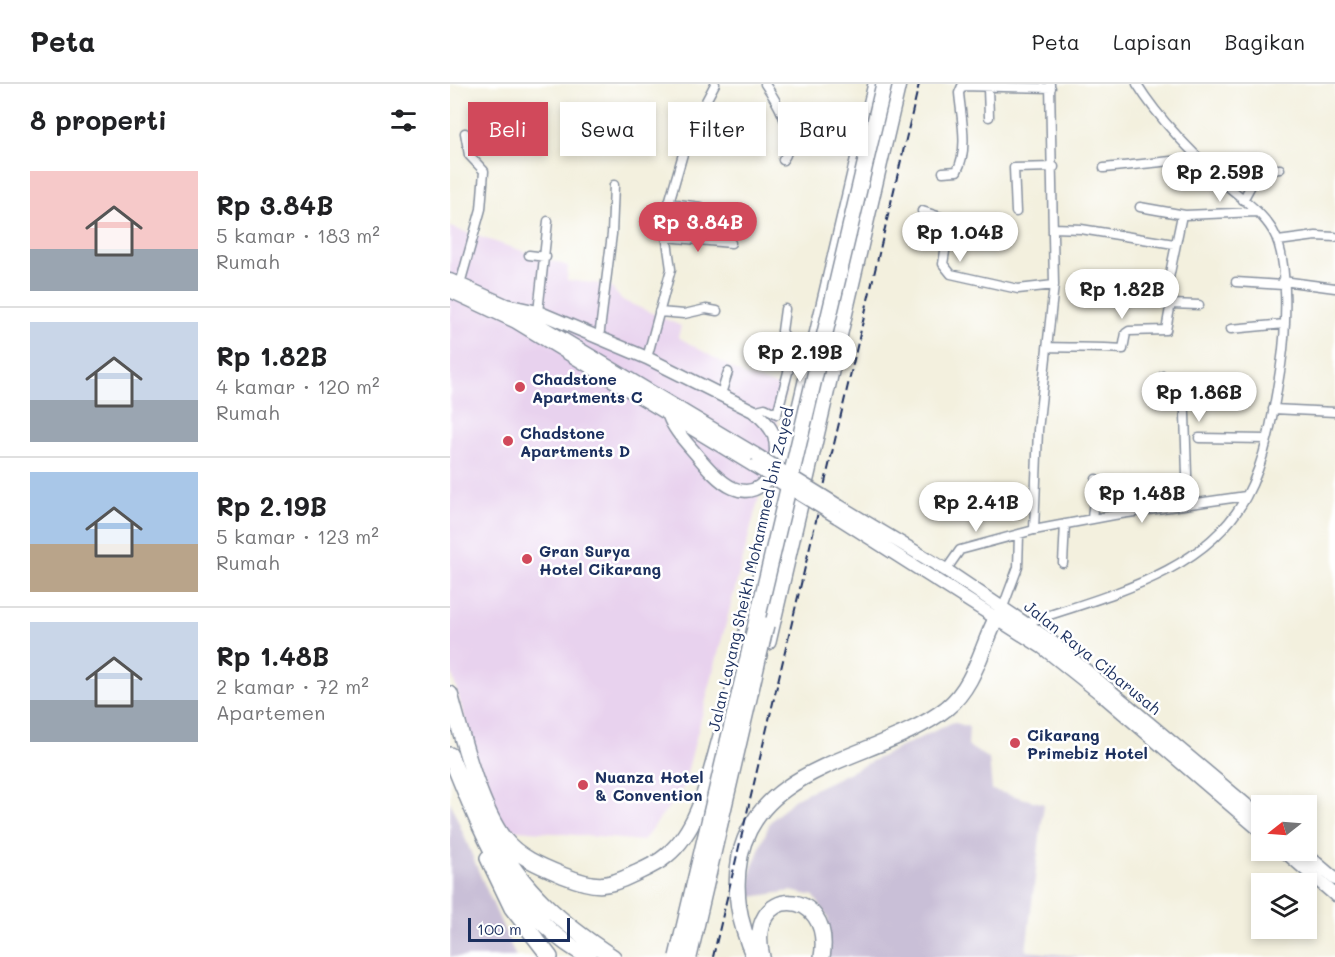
<!DOCTYPE html>
<html lang="id">
<head>
<meta charset="utf-8">
<style>
	:root { --surface:#fff; --page:#f2f2f2; --text:#202124; --muted:#757577; --line:#e0e0e0; --accent:#d1495b }
	body { margin:0; font-family:Mali,sans-serif; background:var(--page); color:var(--text); height:100vh; display:flex; flex-direction:column; font-size:22px; white-space:nowrap }
	* { box-sizing:border-box; margin:0 }
	p { font-size:20px; color:var(--muted) }
	.icon { flex:none; width:33px; height:33px; fill:none; stroke:currentColor; stroke-width:2; stroke-linecap:round; stroke-linejoin:round }
	.map { position:relative; flex:1; overflow:hidden }
	.panel { display:flex; flex-direction:column; background:var(--surface); width:450px }
	.panel>* { flex:none }
	.banner { position:absolute; left:18px; top:18px; width:570px; height:54px; display:flex; gap:12px }
	.needle { width:39px; rotate:253deg }
	.tools { position:absolute; left:801px; top:711px; display:grid; gap:12px }
	.tools a { display:grid; place-items:center; width:66px; height:66px; border-radius:0px; background:var(--surface); box-shadow:0 3px 9px #0003; font-size:30px }
	.scale { position:absolute; left:18px; bottom:15px; width:102px; box-sizing:border-box; padding-left:6px; border:3px solid #1b2f5e; border-top:0; font-size:16px; line-height:21px; white-space:nowrap; color:#1b2f5e; -webkit-text-stroke:4px #fff; paint-order:stroke }
	.price { position:absolute; translate:-50% -51px; padding:0 14px; border-radius:21px; background:#fff; color:#222; font-size:20px; line-height:39px; filter:drop-shadow(0 2px 3px #0008) }
	.price::after { content:''; position:absolute; left:50%; top:36px; width:18px; height:14px; margin-left:-9px; background:inherit; clip-path:polygon(0 0,100% 0,50% 100%) }
	.price.active { background:var(--accent); color:#fff }
	ul { padding:0; list-style:none }
	li { display:flex; align-items:center; gap:18px; height:150px; padding:0 30px }
	li+li { border-top:2px solid var(--line) }
	li span { display:grid; place-items:center; flex:none; width:168px; height:120px; border-radius:0px; color:#555 }
	li>.icon { margin-inline-start:auto }
	span .icon { width:72px; height:72px; fill:#fffc; stroke-width:1 }
	li b { font-size:26px }
	h2 { display:flex; justify-content:space-between; align-items:center; height:72px; padding:0 30px; font-size:26px }
	.tag { padding:0 21px; border-radius:0px; background:var(--surface); box-shadow:0 3px 9px #0003; font-size:21px; line-height:54px }
	.tag.active { background:var(--accent); color:#fff }
	header { display:flex; align-items:center; gap:36px; box-sizing:border-box; height:84px; padding:0 30px; background:var(--surface); border-bottom:2px solid var(--line) }
	header strong { font-size:28px }
	nav { display:flex; gap:33px; margin-inline-start:auto; font-size:21px }
	main { display:flex; flex:1; min-height:0 }
	.map>svg:first-child { display:block }
</style>
</head>
<body>
<header>
<strong>Peta</strong>
<nav><a>Peta</a><a>Lapisan</a><a>Bagikan</a></nav>
</header>
<main>
<section class="panel">
<h2>8 properti<svg class="icon" aria-label="filters" viewBox="0 0 24 24"><path d="M4 7h16M4 17h16"/><circle cx="9" cy="7" r="2"/><circle cx="15" cy="17" r="2"/></svg></h2>
<ul>
<li><span style="background:linear-gradient(#f6c9c9 65%,#9aa5b1 0)"><svg class="icon" aria-label="home" viewBox="0 0 24 24"><path d="M3 11l9-7 9 7M6 9v11h12V9"/></svg></span><div><b>Rp 3.84B</b><p>5 kamar · 183 m²</p><p>Rumah</p></div></li>
<li><span style="background:linear-gradient(#c9d6e8 65%,#9aa5b1 0)"><svg class="icon" aria-label="home" viewBox="0 0 24 24"><path d="M3 11l9-7 9 7M6 9v11h12V9"/></svg></span><div><b>Rp 1.82B</b><p>4 kamar · 120 m²</p><p>Rumah</p></div></li>
<li><span style="background:linear-gradient(#a9c7e8 60%,#b9a48a 0)"><svg class="icon" aria-label="home" viewBox="0 0 24 24"><path d="M3 11l9-7 9 7M6 9v11h12V9"/></svg></span><div><b>Rp 2.19B</b><p>5 kamar · 123 m²</p><p>Rumah</p></div></li>
<li><span style="background:linear-gradient(#c9d6e8 65%,#9aa5b1 0)"><svg class="icon" aria-label="home" viewBox="0 0 24 24"><path d="M3 11l9-7 9 7M6 9v11h12V9"/></svg></span><div><b>Rp 1.48B</b><p>2 kamar · 72 m²</p><p>Apartemen</p></div></li>
</ul>
</section>
<div class="map">
<svg width="885" height="873" viewBox="0 0 885 873">
	<rect width="100%" height="100%" fill="#fff"/>
	<filter id="ink" filterUnits="userSpaceOnUse"><feTurbulence type="fractalNoise" baseFrequency=".0167" numOctaves="2"/><feDisplacementMap in="SourceGraphic" scale="12" xChannelSelector="R" yChannelSelector="G"/><feConvolveMatrix kernelMatrix="1 2 1 2 8 2 1 2 1" color-interpolation-filters="sRGB"/></filter>
	<filter id="wash" filterUnits="userSpaceOnUse"><feTurbulence type="fractalNoise" baseFrequency=".008" numOctaves="4" result="noise"/><feDisplacementMap in="SourceGraphic" scale="24" xChannelSelector="R" yChannelSelector="G"/><feGaussianBlur stdDeviation="1.35" result="paint"/><feColorMatrix in="noise" values="0 0 0 0 0 0 0 0 0 0 0 0 0 0 0 0 0 1.4 0 .05"/><feComposite in="paint" operator="in"/></filter>
	<g filter="url(#wash)">
		<rect width="100%" height="100%" fill="#f3f0de"/>
		<path fill="#e8d2ee" d="M0,143L118,182L117,196L159,201L172,216L231,242L228,253L294,291L337,305L327,335L331,369L319,398L310,409L233,704L193,757L57,745L48,730L27,677L0,583Z"/>
		<path fill="#c9bfd7" d="M503,638L519,643L518,662L539,675L542,706L594,720L576,867L636,873H371L378,834L364,812L341,807L301,813V787L320,738L346,714Z
			M0,717L28,786L66,873H0Z"/>
	</g>
	<g filter="url(#ink)">
		<g fill="none" stroke-linecap="round" stroke-linejoin="round">
			<defs>
				<path id="minor" d="M315,0C328,19 349,54 333,76
					M538,4L539,33
					M654,84L750,74
					M493,88L507,87C519,65 511,33 509,9L512,2L601,4
					M793,116L809,87L830,85
					M219,119L251,123
					M690,123L735,131L807,128
					M472,127L500,136L493,180L501,190L568,205L604,201
					M566,128L564,84L604,83
					M469,137L499,146
					M604,144L631,145L724,160
					M216,153L281,159
					M828,157L866,152L885,153
					M79,171L96,173
					M833,197L885,204
					M786,198L833,201
					M10,200L31,125L34,87L19,71L15,49
					M720,220L749,221
					M88,228L98,137
					M209,228L234,230L256,225L267,227
					M781,245L835,240
					M149,254L162,150L164,101
					M599,263C624,264 649,263 673,265L676,249L679,247L716,246L720,224L719,194L732,131
					M197,274L221,185L214,136L239,49L265,0
					M713,292L731,296L734,301L738,420
					M271,310L278,288
					M823,325L885,328
					M303,327L315,324L327,330L343,269L332,247L335,225
					M749,354L816,355
					M642,435L646,395
					M584,446L588,346L604,201L600,0
					M613,479L615,440
					M496,486L510,466L584,446L664,431L796,412
					M553,523L568,483L569,451
					M576,539C653,512 754,491 796,413C817,374 824,325 831,281C836,248 840,176 823,147C812,128 790,113 774,99C744,70 709,36 687,0"/>
				<path id="primary" d="M0,196L56,221L305,370
					M0,207L66,238L304,382
					M56,221L88,228L197,274L303,327C312,334 320,341 324,352C332,377 315,418 283,404C269,398 255,381 246,370C236,358 224,346 219,332
					M389,422L496,486L600,556L812,734
					M387,433L593,564L652,611L812,748
					M833,766L885,811
					M851,766L885,795"/>
				<path id="motorway" d="M318,558L448,0
					M0,610C12,652 28,720 54,755C69,774 93,783 115,792C145,804 156,804 184,790C195,785 207,780 216,772C252,743 260,687 273,645
					M273,650L426,0
					M0,671C31,746 62,834 139,873
					M45,753C71,806 114,841 163,873
					M38,774L62,824L100,873
					M304,873C289,839 283,808 290,772C310,677 433,675 497,624C525,601 531,564 547,533
					M312,873C294,800 384,801 372,873"/>
			</defs>
			<use href="#minor" stroke="#87909e" stroke-width="11"/>
			<use href="#primary" stroke="#87909e" stroke-width="15"/>
			<use href="#motorway" stroke="#87909e" stroke-width="18"/>
			<use href="#minor" stroke="#fff" stroke-width="8"/>
			<use href="#primary" stroke="#fff" stroke-width="12"/>
			<use href="#motorway" stroke="#fff" stroke-width="15"/>
			<path stroke="#1b2f5e" stroke-width="2" stroke-dasharray="9 4.5" stroke-linecap="butt" d="M263,873L469,0"/>
			<defs>
				<path id="primary-bridge" d="M305,370L389,422
					M304,382L387,433"/>
				<path id="motorway-bridge" d="M227,873L434,0
					M239,873L316,541"/>
			</defs>
			<use href="#primary-bridge" stroke="#87909e" stroke-width="15" stroke-linecap="butt"/>
			<use href="#motorway-bridge" stroke="#87909e" stroke-width="18" stroke-linecap="butt"/>
			<use href="#primary-bridge" stroke="#fff" stroke-width="12"/>
			<use href="#motorway-bridge" stroke="#fff" stroke-width="15"/>
		</g>
	</g>
	<g fill="#d1495b" stroke="#fff" stroke-width="2">
		<circle cx="70" cy="303" r="6"/>
		<circle cx="58" cy="357" r="6"/>
		<circle cx="77" cy="475" r="6"/>
		<circle cx="565" cy="659" r="6"/>
		<circle cx="133" cy="701" r="6"/>
	</g>
	<g text-anchor="middle" dominant-baseline="central" stroke-width="5" stroke-linejoin="round" paint-order="stroke">
		<g font-size="16" font-weight="bold" fill="#1b2f5e" stroke="#fff" text-anchor="start">
			<text x="82" y="294">Chadstone<tspan x="82" dy="18">Apartments C</tspan></text>
			<text x="70" y="348">Chadstone<tspan x="70" dy="18">Apartments D</tspan></text>
			<text x="89" y="466">Gran Surya<tspan x="89" dy="18">Hotel Cikarang</tspan></text>
			<text x="577" y="650">Cikarang<tspan x="577" dy="18">Primebiz Hotel</tspan></text>
			<text x="145" y="692">Nuanza Hotel<tspan x="145" dy="18">&amp; Convention</tspan></text>
		</g>
		<g font-size="16" fill="#1b2f5e" stroke="#fff">
			<text transform="translate(300 485) rotate(-77)">Jalan Layang Sheikh Mohammed bin Zayed</text>
			<text transform="translate(643 573) rotate(39)">Jalan Raya Cibarusah</text>
		</g>
	</g>
</svg>
<div class="tools">
<a><svg class="needle" viewBox="-14 -14 28 28"><path d="M0-13l5 13h-10z" fill="#e53935"/><path d="M0 13l5-13h-10z" fill="#757577"/></svg></a>
<a><svg class="icon" aria-label="layers" viewBox="0 0 24 24"><path d="M12 4l9 5-9 5-9-5zM3 14l9 5 9-5"/></svg></a>
</div>
<div class="scale">100 m</div>
<b class="price" style="left:770px;top:119px">Rp 2.59B</b>
<b class="price active" style="left:248px;top:169px">Rp 3.84B</b>
<b class="price" style="left:510px;top:179px">Rp 1.04B</b>
<b class="price" style="left:672px;top:236px">Rp 1.82B</b>
<b class="price" style="left:350px;top:299px">Rp 2.19B</b>
<b class="price" style="left:749px;top:339px">Rp 1.86B</b>
<b class="price" style="left:692px;top:440px">Rp 1.48B</b>
<b class="price" style="left:526px;top:449px">Rp 2.41B</b>
<div class="banner">
<a class="tag active">Beli</a>
<a class="tag">Sewa</a>
<a class="tag">Filter</a>
<a class="tag">Baru</a>
</div>
</div>
</main>
</body>
</html>
